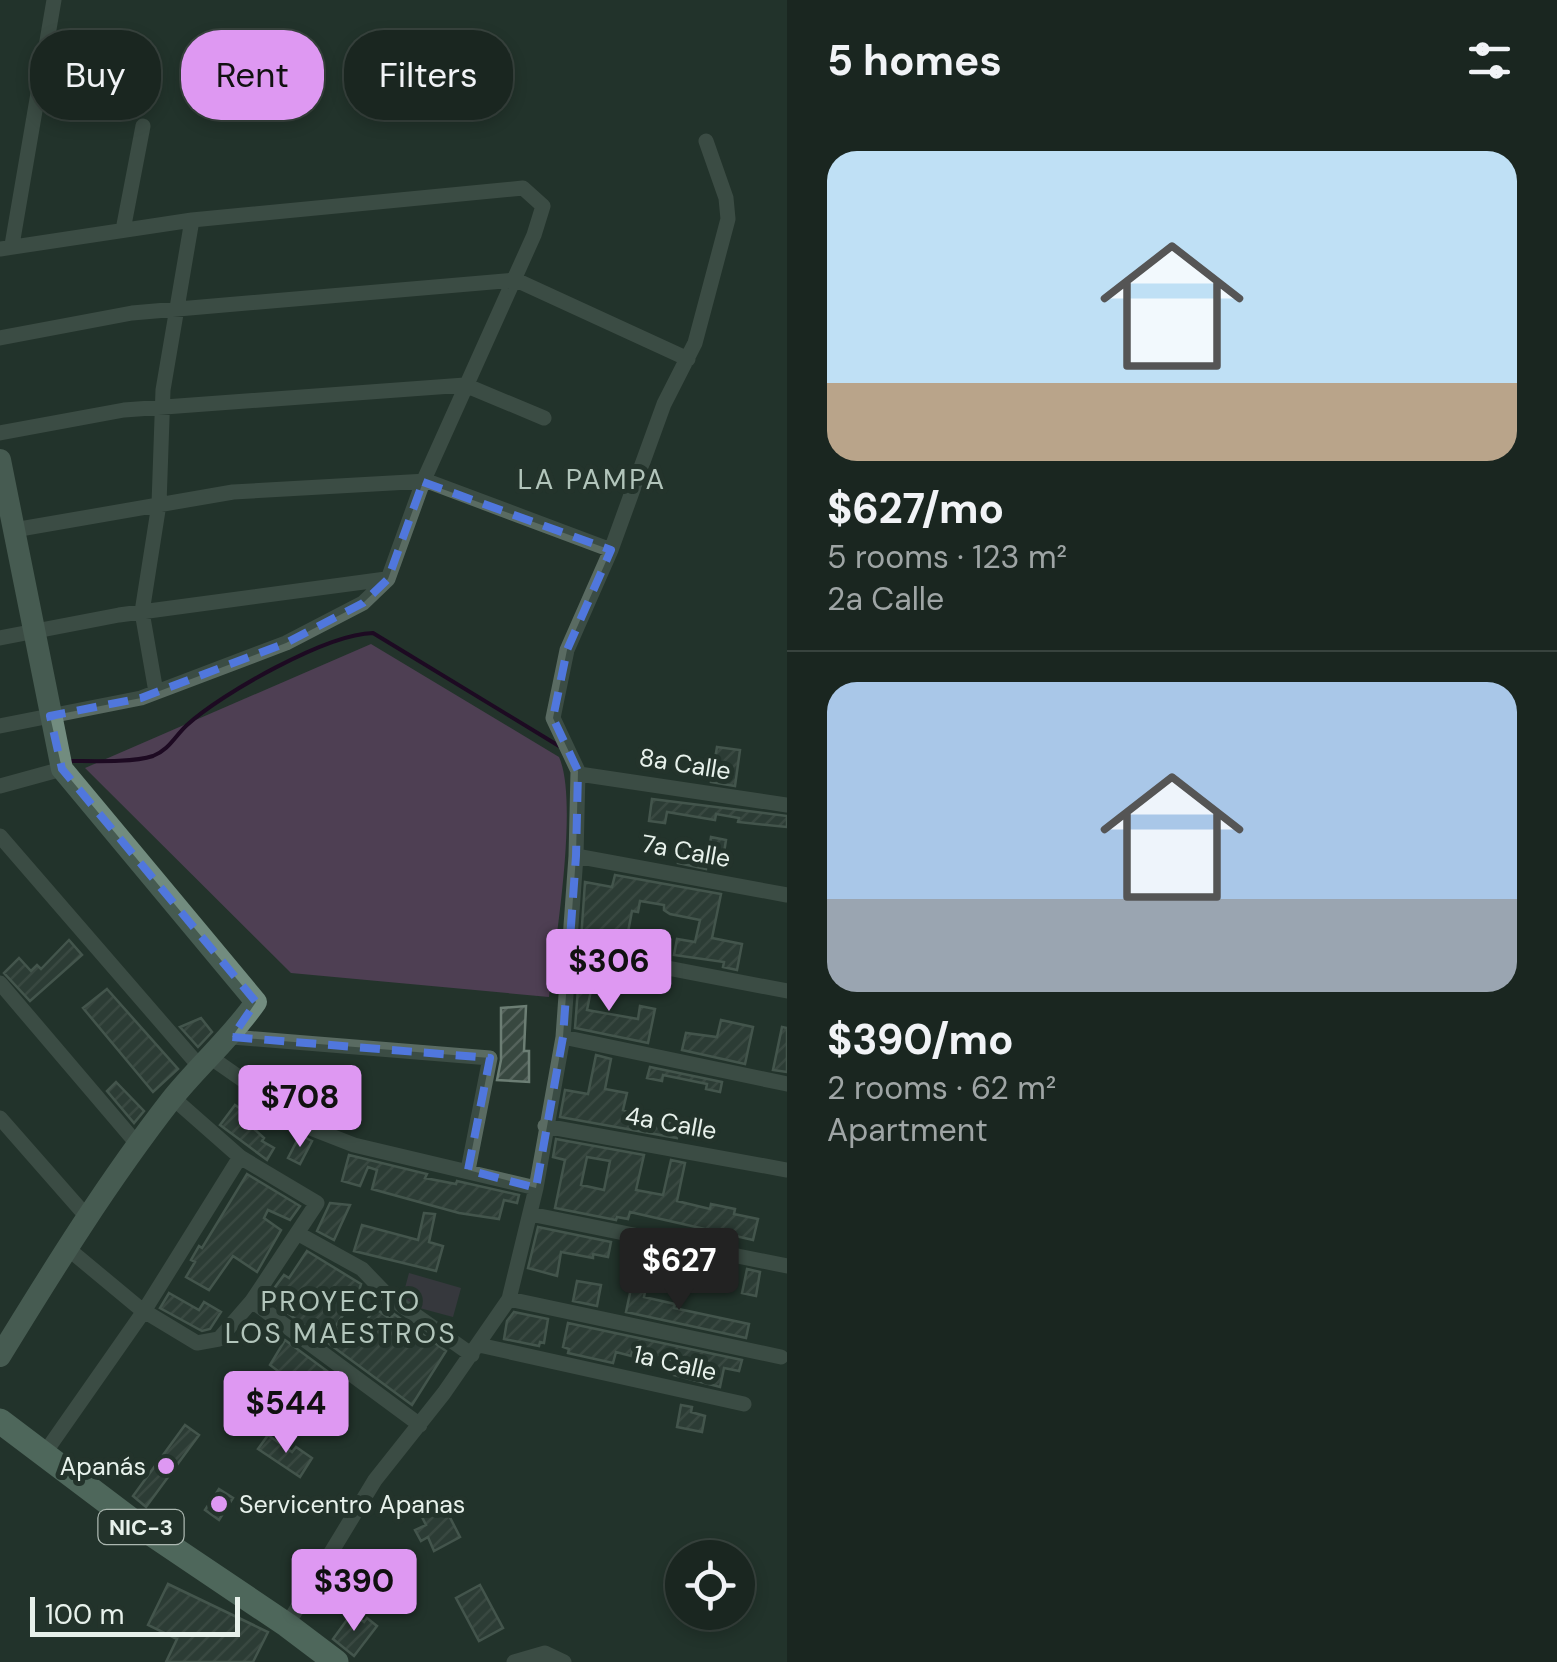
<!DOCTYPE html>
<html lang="en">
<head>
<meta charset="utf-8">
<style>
	:root { --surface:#1a2620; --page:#232e29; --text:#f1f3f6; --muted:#9fa5a5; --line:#38433e; --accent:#de98f2 }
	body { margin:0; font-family:"DM Sans",sans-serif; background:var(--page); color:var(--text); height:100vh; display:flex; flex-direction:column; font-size:38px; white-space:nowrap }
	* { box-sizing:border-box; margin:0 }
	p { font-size:32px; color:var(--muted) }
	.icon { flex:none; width:55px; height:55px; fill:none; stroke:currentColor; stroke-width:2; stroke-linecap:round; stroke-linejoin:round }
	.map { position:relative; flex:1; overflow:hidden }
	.side { display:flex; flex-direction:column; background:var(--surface); width:770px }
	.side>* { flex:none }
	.hud { position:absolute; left:30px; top:30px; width:605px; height:90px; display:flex; gap:20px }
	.controls { position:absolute; left:665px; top:1540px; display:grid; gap:20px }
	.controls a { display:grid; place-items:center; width:90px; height:90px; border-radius:50%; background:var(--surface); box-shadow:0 5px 15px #0003,0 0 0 2px var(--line); font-size:50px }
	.scale { position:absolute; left:30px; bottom:25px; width:210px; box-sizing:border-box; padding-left:10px; border:5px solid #e7f1eb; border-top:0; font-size:28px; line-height:35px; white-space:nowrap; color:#e7f1eb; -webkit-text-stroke:8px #23332b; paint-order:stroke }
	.price { position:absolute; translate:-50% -85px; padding:0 22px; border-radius:10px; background:var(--accent); color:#111; font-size:32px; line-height:65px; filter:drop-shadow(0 2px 5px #0008) }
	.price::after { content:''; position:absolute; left:50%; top:60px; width:30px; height:22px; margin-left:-15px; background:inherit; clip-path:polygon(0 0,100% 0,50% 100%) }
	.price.on { background:#222; color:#fff }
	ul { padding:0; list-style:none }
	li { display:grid; align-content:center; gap:20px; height:530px; padding:0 40px }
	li+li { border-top:2px solid var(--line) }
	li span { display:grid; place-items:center; height:310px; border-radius:30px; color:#555 }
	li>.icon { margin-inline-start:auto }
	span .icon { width:180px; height:180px; fill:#fffc; stroke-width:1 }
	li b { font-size:42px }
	h2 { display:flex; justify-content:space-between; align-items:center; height:120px; padding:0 40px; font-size:42px }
	.pill { padding:0 35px; border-radius:40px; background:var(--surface); box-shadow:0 5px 15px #0003,0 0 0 2px var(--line); font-size:35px; line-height:90px }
	.pill.on { background:var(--accent); color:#111 }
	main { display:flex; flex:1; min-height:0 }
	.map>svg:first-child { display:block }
</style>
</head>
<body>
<main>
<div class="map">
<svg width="787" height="1662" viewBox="0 0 787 1662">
	<defs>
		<pattern id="building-hatch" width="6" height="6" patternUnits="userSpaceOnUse" patternTransform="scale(2.5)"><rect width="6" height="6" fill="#384840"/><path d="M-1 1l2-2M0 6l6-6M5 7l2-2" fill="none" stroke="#55635c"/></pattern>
	</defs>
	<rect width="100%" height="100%" fill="#23332b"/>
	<path fill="#4e3f53" d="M371,644L559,757C579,802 555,942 549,997L291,973L85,768Z
		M409,1273L461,1288L453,1317L401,1303Z"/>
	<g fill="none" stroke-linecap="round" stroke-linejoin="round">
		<path stroke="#1d0a22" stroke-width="4" d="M68,761C91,761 132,763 153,756C169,750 175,736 187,725C222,693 327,634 373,633L559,746"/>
	</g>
	<path fill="url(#building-hatch)" stroke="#6c7e74" stroke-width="2.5" fill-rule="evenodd" d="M717,747L740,750L735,786L711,782Z
		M652,799L787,816V827L738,822L739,818L716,814L715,820L667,812L665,823L649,821Z
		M711,837L726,840L723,859L708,856L706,869L678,863L681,845L709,850Z
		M615,875L721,894L712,938L742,944L737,970L723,967L724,962L674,955L677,939L695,942L700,920L670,914L664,910V905L640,901L638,912L632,911L625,948L581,940L585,882L612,887Z
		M69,940L82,955L30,1001L4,973L19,958L31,971L37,965L41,969Z
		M580,962L596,966L587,1010L638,1019L640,1006L655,1009L648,1043L575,1028Z
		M107,989L178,1069L153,1092L83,1008Z
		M526,1006L524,1051H529V1082L497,1080L501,1060V1008Z
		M201,1018L212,1032L198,1047L180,1027Z
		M721,1020L753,1027L745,1064L682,1050L686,1033L717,1037Z
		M782,1027L787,1028V1072L773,1070Z
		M596,1055L611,1059L605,1089L627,1093L623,1110L680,1126L677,1138L560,1117L565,1090L588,1094Z
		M650,1067L722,1082L720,1092L706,1089L707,1084L663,1075L662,1081L647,1078Z
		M116,1082L144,1111L134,1123L107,1091Z
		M235,1105L258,1121L253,1128L264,1138L262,1141L274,1148L267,1160L220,1125Z
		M300,1135L312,1141L300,1164L288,1158Z
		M556,1139L644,1155L636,1190L663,1195L671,1160L685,1163L677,1201L710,1209L711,1204L735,1209L734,1214L758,1219L753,1240L630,1212L628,1219L617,1217L616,1220L555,1208L565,1160L553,1157ZM587,1157L610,1161L604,1190L581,1185Z
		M349,1155L427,1174L425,1178L456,1184L457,1181L519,1195L517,1203L504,1200L499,1219L459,1213L372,1189L377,1170L368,1167L360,1186L342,1181Z
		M247,1174L300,1206L290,1220L268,1210L264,1218L281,1230L257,1272L233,1256L209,1290L186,1277L195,1262L191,1260L199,1246L202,1248Z
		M330,1203L350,1205L334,1240L317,1231Z
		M424,1213L435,1214L429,1242L443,1246L436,1271L354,1251L362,1225L418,1240Z
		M538,1227L611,1242L608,1257L593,1254V1258L561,1252L557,1276L528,1268Z
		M307,1251L361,1284L359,1291L375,1301L367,1313L351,1303L335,1327L354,1339L375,1308L390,1319L394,1314L446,1351L412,1405L267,1298L284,1275L289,1278Z
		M672,1254L686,1257L681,1279L667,1277Z
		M747,1269L760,1272L756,1296L742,1293Z
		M633,1279L647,1282L644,1297L675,1304L674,1308L749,1324L746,1338L626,1312Z
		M577,1281L601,1285L597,1306L573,1301Z
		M169,1293L199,1310L204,1302L221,1312L210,1329L202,1331L160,1308Z
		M514,1312L548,1319L544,1343L540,1342L539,1346L504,1339L507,1321Z
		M568,1323L742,1360L739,1371L724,1368L720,1387L674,1375L677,1362L663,1357L632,1351L631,1356L616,1352L613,1363L568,1353L569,1349L563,1347Z
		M285,1340L342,1382L332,1400L305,1383L297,1394L277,1381L282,1374L270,1365Z
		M681,1405L692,1407L691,1412L705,1416L702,1432L677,1427Z
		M185,1425L199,1435L146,1507L133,1496Z
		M268,1435L292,1452L296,1447L312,1458L300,1477L258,1449Z
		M219,1489L233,1498L219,1520L205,1510Z
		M441,1500L460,1537L434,1551L428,1537L421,1541L415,1530L426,1525L419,1511Z
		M168,1584L268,1632L253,1662H166L177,1639L148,1625Z
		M480,1585L503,1628L479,1641L456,1598Z
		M352,1613L364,1622L367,1618L377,1626L354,1656L333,1639Z"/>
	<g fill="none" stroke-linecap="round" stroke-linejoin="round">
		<path stroke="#5a6b62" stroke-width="15" d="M123,230L143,126
			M12,245L54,0
			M0,249L192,220L523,188L543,206L534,235L423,482L388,579L363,603L286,643L141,698L0,726
			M0,338L132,313L516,280L688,359
			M0,433L124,410L465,385L544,418
			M14,530L233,492L427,481L611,550
			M0,638L119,615L386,579
			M156,692L142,612L159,504L163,390L192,220
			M578,771L579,774L787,805
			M0,786L62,769
			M0,836L200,1067
			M576,856L787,895
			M569,949L787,991
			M0,983L138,1145
			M232,1037L490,1058L468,1170
			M563,1037L787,1084
			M210,1057L313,1129L354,1145L536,1188
			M0,1118L87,1217
			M545,1126L787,1170
			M530,1214L787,1266
			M297,1233L362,1269L388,1296L472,1355
			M66,1247L143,1311
			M509,1299L781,1357
			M252,1301L420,1425
			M144,1311L197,1343L219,1339L252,1301L317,1203L240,1157L173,1098
			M479,1345L744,1404
			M44,1454L144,1311L240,1157
			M287,1625L375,1480L444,1393L509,1299L536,1188L563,1037L576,856L578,771L553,718L567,650L611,550L664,404L695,343L728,219L726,198L706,141
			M514,1662L545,1653L564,1662"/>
		<path stroke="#728c7f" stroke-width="22" d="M0,460L62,769L256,1002C231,1038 198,1066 171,1100C108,1181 54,1268 0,1356"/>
		<path stroke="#84a695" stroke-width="25" d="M0,1421L131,1520L287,1625L336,1662"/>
	</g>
	<path d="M0 0H787V1662H0ZM423,482L611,550L567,650L553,718L578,771L576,856L563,1037L536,1188L468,1170L490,1058L232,1037L256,1002L62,769L50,716L141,698L286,643L363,603L388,579Z" fill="#23332b" fill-opacity=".55" fill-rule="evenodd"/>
	<path fill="none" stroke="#5077dd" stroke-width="8" stroke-dasharray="20 12" stroke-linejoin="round" d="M423,482L611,550L567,650L553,718L578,771L576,856L563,1037L536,1188L468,1170L490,1058L232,1037L256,1002L62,769L50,716L141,698L286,643L363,603L388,579Z"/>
	<g fill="#de98f2" stroke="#23332b" stroke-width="4">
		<circle cx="166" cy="1466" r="10"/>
		<circle cx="219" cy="1504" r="10"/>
	</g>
	<g text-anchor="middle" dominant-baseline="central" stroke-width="10" stroke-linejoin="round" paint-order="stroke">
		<rect fill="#23332b" stroke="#acb8b1" stroke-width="2.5" x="98.5" y="1510" width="85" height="34" rx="8"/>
		<g font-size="22" font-weight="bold" fill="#e7f1eb">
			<text x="141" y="1527">NIC-3</text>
		</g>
		<g font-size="25" fill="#e7f1eb" stroke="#23332b">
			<text transform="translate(685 764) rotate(9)">8a Calle</text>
			<text transform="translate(686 851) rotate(10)">7a Calle</text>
			<text transform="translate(671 1123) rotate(10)">4a Calle</text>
			<text transform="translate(675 1363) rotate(13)">1a Calle</text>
		</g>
		<g font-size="25" fill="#e7f1eb" stroke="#23332b" text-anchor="end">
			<text x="146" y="1466">Apanás</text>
			<text x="239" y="1504" text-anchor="start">Servicentro Apanas</text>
		</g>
		<g font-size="28" letter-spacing="2.5" fill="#b2c5bb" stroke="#23332b">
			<text x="592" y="479">LA PAMPA</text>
			<text x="341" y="1301">PROYECTO<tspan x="341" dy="32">LOS MAESTROS</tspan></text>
		</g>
	</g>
</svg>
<div class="controls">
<a><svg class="icon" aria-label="locate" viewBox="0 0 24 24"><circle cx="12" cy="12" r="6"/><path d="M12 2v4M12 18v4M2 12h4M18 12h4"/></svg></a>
</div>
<div class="scale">100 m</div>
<b class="price" style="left:609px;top:1014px">$306</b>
<b class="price" style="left:300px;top:1150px">$708</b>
<b class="price on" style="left:679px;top:1313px">$627</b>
<b class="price" style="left:286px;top:1456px">$544</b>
<b class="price" style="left:354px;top:1634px">$390</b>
<div class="hud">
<a class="pill">Buy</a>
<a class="pill on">Rent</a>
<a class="pill">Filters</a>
</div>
</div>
<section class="side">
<h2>5 homes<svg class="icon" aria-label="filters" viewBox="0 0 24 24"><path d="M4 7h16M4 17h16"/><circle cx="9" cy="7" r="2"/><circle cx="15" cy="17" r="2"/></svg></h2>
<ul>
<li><span style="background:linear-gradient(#bfe0f5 75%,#b9a48a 0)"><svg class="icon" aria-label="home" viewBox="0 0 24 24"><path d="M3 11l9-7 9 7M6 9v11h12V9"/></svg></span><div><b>$627/mo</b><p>5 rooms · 123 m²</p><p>2a Calle</p></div></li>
<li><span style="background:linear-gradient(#a9c7e8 70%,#9aa5b1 0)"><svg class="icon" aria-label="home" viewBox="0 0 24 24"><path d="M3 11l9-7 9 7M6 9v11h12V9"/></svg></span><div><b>$390/mo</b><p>2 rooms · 62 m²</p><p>Apartment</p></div></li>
</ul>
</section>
</main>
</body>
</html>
